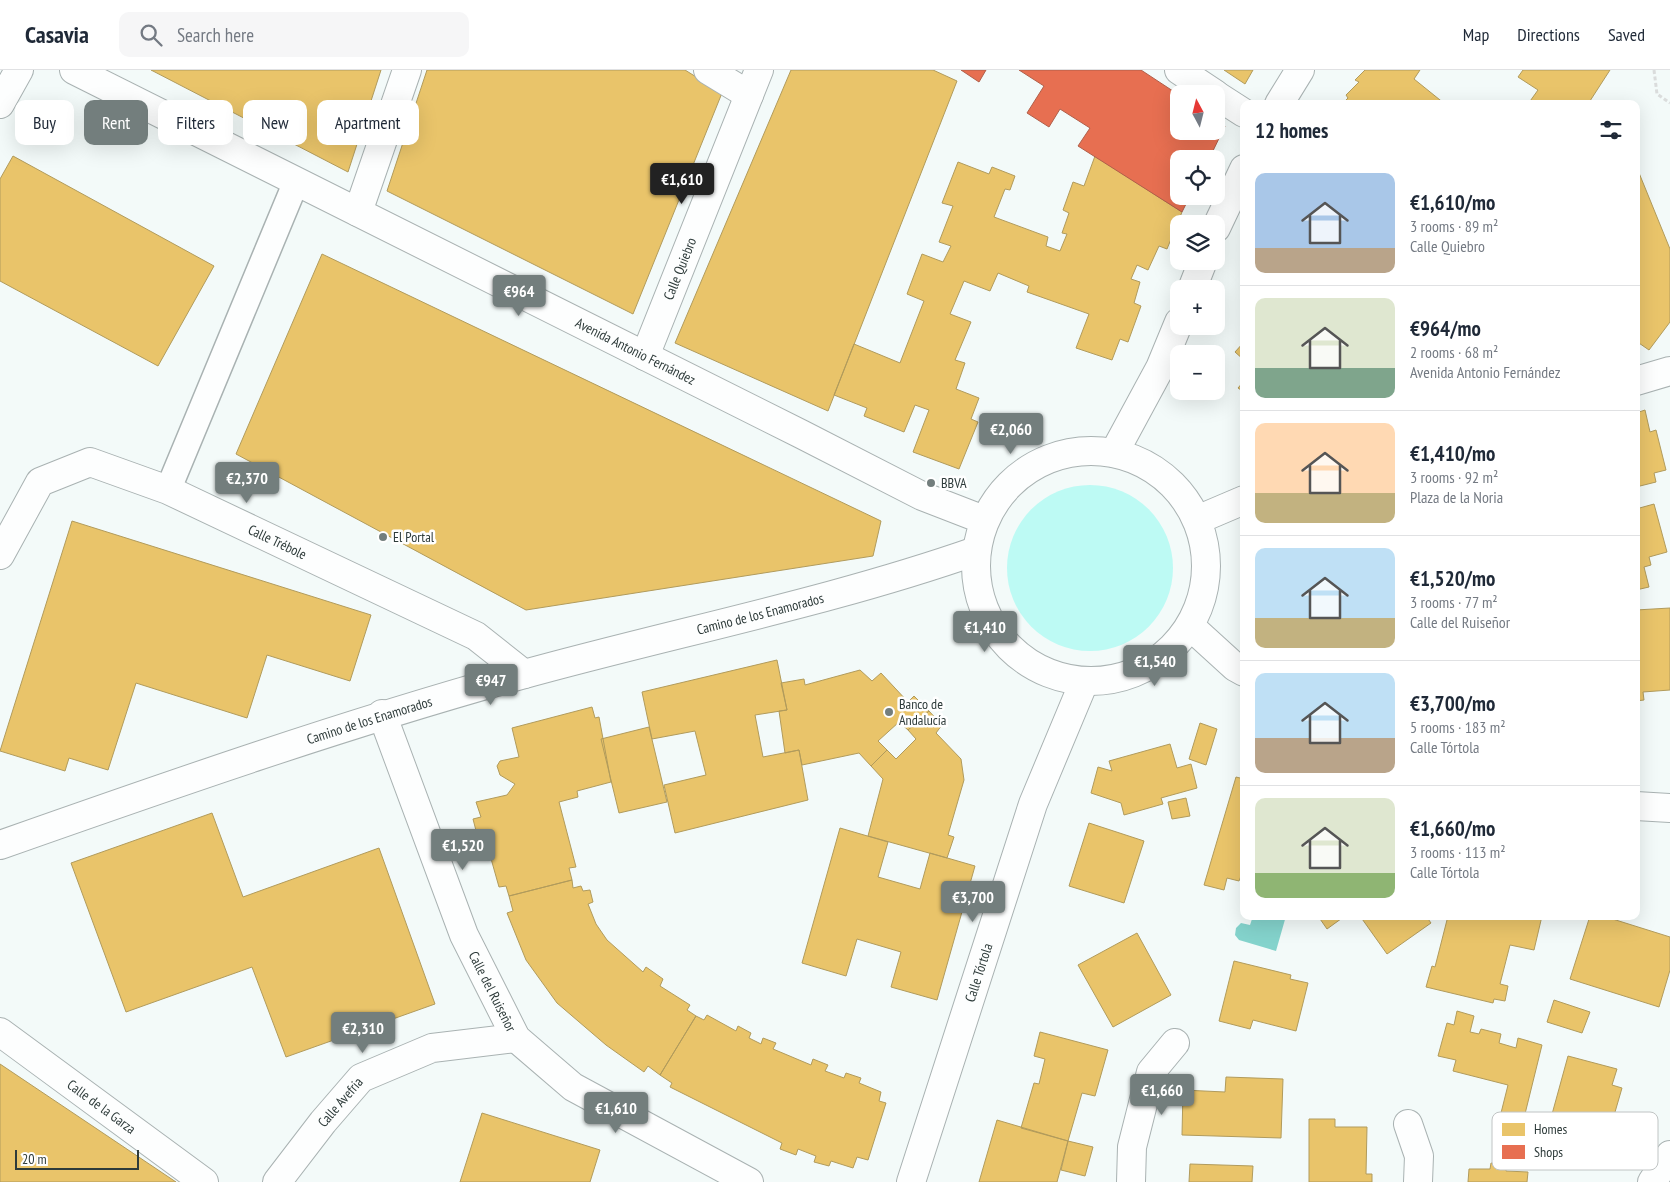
<!DOCTYPE html>
<html lang="en">
<head>
<meta charset="utf-8">
<style>
	:root { --surface:#fff; --page:#f6f6f7; --text:#1f2937; --muted:#747a83; --line:#e0e1e3; --accent:#737e7d }
	body { margin:0; font-family:"PT Sans Narrow",sans-serif; background:var(--page); color:var(--text); height:100vh; display:flex; flex-direction:column; font-size:19px; white-space:nowrap }
	* { box-sizing:border-box; margin:0 }
	p { font-size:16px; color:var(--muted) }
	.icon { flex:none; width:28px; height:28px; fill:none; stroke:currentColor; stroke-width:2; stroke-linecap:round; stroke-linejoin:round }
	.map { position:relative; flex:1; overflow:hidden }
	.drawer { position:absolute; left:1240px; top:30px; width:400px; height:820px; display:flex; flex-direction:column; background:var(--surface); border-radius:10px; box-shadow:0 5px 20px #0002 }
	.drawer>* { flex:none }
	.banner { position:absolute; left:15px; top:30px; width:475px; height:45px; display:flex; gap:10px }
	.needle { width:32px; rotate:353deg }
	.buttons { position:absolute; left:1170px; top:15px; display:grid; gap:10px }
	.buttons a { display:grid; place-items:center; width:55px; height:55px; border-radius:10px; background:var(--surface); box-shadow:0 5px 20px #0002; font-size:25px }
	.scale { position:absolute; left:15px; bottom:12px; width:124px; box-sizing:border-box; padding-left:5px; border:2px solid #2e3b3a; border-top:0; font-size:14px; line-height:18px; white-space:nowrap; color:#2e3b3a; -webkit-text-stroke:4px #fff; paint-order:stroke }
	.price { position:absolute; translate:-50% -42px; padding:0 11px; border-radius:5px; background:var(--accent); color:#fff; font-size:16px; line-height:32px; filter:drop-shadow(0 1px 2px #0008) }
	.price::after { content:''; position:absolute; left:50%; top:30px; width:15px; height:11px; margin-left:-8px; background:inherit; clip-path:polygon(0 0,100% 0,50% 100%) }
	.price.current { background:#222; color:#fff }
	ul { padding:0; list-style:none }
	li { display:flex; align-items:center; gap:15px; height:125px; padding:0 15px }
	li+li { border-top:1px solid var(--line) }
	li span { display:grid; place-items:center; flex:none; width:140px; height:100px; border-radius:10px; color:#555 }
	li>.icon { margin-inline-start:auto }
	span .icon { width:60px; height:60px; fill:#fffc; stroke-width:1 }
	li b { font-size:21px }
	h2 { display:flex; justify-content:space-between; align-items:center; height:60px; padding:0 15px; font-size:21px }
	.chip { padding:0 18px; border-radius:10px; background:var(--surface); box-shadow:0 5px 20px #0002; font-size:18px; line-height:45px }
	.chip.current { background:var(--accent); color:#fff }
	header { display:flex; align-items:center; gap:30px; box-sizing:border-box; height:70px; padding:0 25px; background:var(--surface); border-bottom:1px solid var(--line) }
	header strong { font-size:24px }
	nav { display:flex; gap:28px; margin-inline-start:auto; font-size:18px }
	.search { width:350px; height:45px; background:var(--page); display:flex; align-items:center; gap:12px; box-sizing:border-box; padding:0 18px; border-radius:10px; color:var(--muted); font-size:19px }
	.map>svg:first-child { display:block }
</style>
</head>
<body>
<header>
<strong>Casavia</strong>
<div class="search"><svg class="icon" aria-label="search" viewBox="0 0 24 24"><circle cx="10" cy="10" r="6"/><path d="M15 15l6 6"/></svg>Search here</div>
<nav><a>Map</a><a>Directions</a><a>Saved</a></nav>
</header>
<div class="map">
<svg width="1670" height="1112" viewBox="0 0 1670 1112">
	<rect width="100%" height="100%" fill="#f3faf9"/>
	<path fill="#bdfaf4" d="M1007 498a83 83 0 1 1 166 0a83 83 0 1 1-166 0Z"/>
	<path fill="#84d3cc" d="M1253,846H1286L1276,881L1239,870L1235,865L1236,858L1241,853L1250,855Z"/>
	<path fill="#e9c46a" stroke="#b19b5c" d="M151,0H381L348,102Z
		M427,0H685L722,23L633,244L387,121Z
		M791,0H933L957,11L828,341L675,273Z
		M1224,0H1253L1245,14Z
		M1365,0H1420L1414,9L1445,34H1342L1348,28L1346,25L1359,12L1355,10Z
		M1523,0H1610L1588,34H1528L1538,20L1518,7Z
		M13,86L214,196L158,296L0,211V109Z
		M1095,86L1182,142L1167,179L1159,176L1148,200L1137,195L1131,209L1140,212L1134,233L1141,236L1128,272L1120,269L1112,290L1076,278L1089,244L1027,222L1029,216L998,203L990,221L964,211L950,244L971,252L955,290L965,293L956,319L979,328L971,349L978,352L959,399L913,382L929,340L915,335L904,362L864,346L867,338L834,325L854,274L900,293L924,231L907,224L922,184L943,192L951,176L939,172L953,136L942,133L958,92L989,104L992,97L1015,106L1010,120L1005,119L994,147L1048,167L1046,176L1060,181L1067,164L1062,163L1069,143L1063,140L1073,112L1084,116Z
		M1637,98L1670,179V252L1649,280L1636,271Z
		M322,184L881,451L873,486L526,540L236,384Z
		M1244,272V290L1235,282Z
		M1244,311V322L1238,318Z
		M1645,340L1650,362L1656,360L1666,400L1654,403L1656,412L1636,417V343Z
		M1654,434L1667,482L1649,487L1651,495L1644,497L1649,517L1636,520V439Z
		M72,451L371,545L350,611L267,585L247,648L136,613L108,700L69,688L65,701L0,681Z
		M1670,538V620L1643,622L1644,630L1636,631V540Z
		M777,590L787,640L755,645L763,687L799,680L808,730L675,763L664,715L706,705L695,661L652,669L642,622Z
		M860,600L872,611L881,603L908,632L914,626L929,641L908,660L899,652L878,671L887,680L871,696L859,683L802,695L799,680L785,683L779,641L787,640L781,613L804,609L805,615Z
		M592,637L595,648L599,647L611,712L577,721L578,727L559,732L576,797L569,798L572,810L509,826L506,816L499,817L488,778L481,780L473,749L481,747L476,732L507,725L515,714L500,705L497,696L500,691L519,687L512,658Z
		M929,641L942,655L936,663L961,689L964,710L948,765L954,767L947,788L868,766L883,709L871,696L887,680L896,689L916,669L908,660Z
		M1200,653L1217,659L1206,695L1189,689Z
		M649,657L667,732L619,743L601,669Z
		M1170,674L1177,698L1191,694L1197,718L1161,728L1163,734L1124,745L1121,733L1091,723L1098,697L1112,701L1109,691Z
		M1236,707L1244,709V807L1241,806L1239,811L1227,808L1224,820L1204,815Z
		M1186,728L1190,746L1172,749L1168,732Z
		M212,743L243,827L379,778L435,934L286,987L252,897L126,942L71,793Z
		M1089,753L1144,771L1124,833L1069,816Z
		M840,758L888,772L878,807L920,819L930,783L975,796L937,930L891,917L901,882L857,869L846,906L802,893Z
		M572,810L573,818L581,816L583,821L590,820L593,832L588,834L596,854L607,870L643,902L646,897L663,909L660,916L690,935L687,940L696,946L660,1005L648,996L644,1002L606,975L557,933L526,890L507,843L513,841L509,826Z
		M1318,846H1345L1327,859Z
		M1360,846H1426L1431,853L1387,884Z
		M1448,846H1542L1534,880L1510,875L1500,914L1508,916L1505,931L1494,929L1493,933L1426,917L1432,896L1435,897Z
		M1590,846H1603L1670,867V900L1659,937L1570,909Z
		M1137,863L1171,925L1113,957L1078,895Z
		M1234,891L1291,905L1290,909L1308,913L1296,961L1253,950L1250,959L1219,951Z
		M1554,930L1590,942L1582,963L1547,952Z
		M1457,941L1474,946L1470,962L1479,964L1481,959L1501,964L1499,973L1516,978L1518,968L1542,975L1524,1048L1501,1043L1508,1015L1453,1001L1456,990L1438,986L1447,953L1454,955Z
		M707,945L736,961L738,956L751,963L749,968L761,974L763,968L776,973L773,979L811,995L813,989L828,995L825,1001L844,1008L846,1003L861,1008L859,1013L881,1022L879,1031L886,1033L868,1090L857,1087L853,1098L831,1091L829,1096L814,1092L816,1086L798,1079L796,1085L780,1079L782,1073L670,1017L672,1013L660,1005L696,946L704,950Z
		M1040,962L1108,980L1095,1026L1082,1023L1068,1071L1021,1058L1034,1013L1039,1014L1045,989L1034,986Z
		M1568,986L1617,999L1612,1015L1622,1018L1613,1049L1604,1047L1594,1087L1569,1081L1568,1084L1543,1077Z
		M0,994L176,1112H0Z
		M1226,1007L1283,1009L1281,1068L1182,1065L1183,1020L1225,1022Z
		M482,1043L600,1080L590,1112H460Z
		M1309,1049H1335V1057H1367L1366,1104H1372V1112H1309Z
		M997,1050L1068,1071L1057,1112H979Z
		M1068,1071L1093,1077L1085,1106L1061,1100Z
		M1491,1093L1506,1094V1101L1528,1102L1527,1112H1468L1469,1099H1490Z
		M1190,1094L1253,1096L1252,1112H1189Z"/>
	<path fill="#e76f51" stroke="#b05f4a" d="M961,0H986L979,12Z
		M1019,0H1141L1179,25V61H1216V50L1225,56L1209,89H1179V126H1190L1182,142L1078,76L1090,58L1060,39L1049,57L1027,43L1044,16Z"/>
	<g fill="none" stroke-linecap="round" stroke-linejoin="round">
		<defs>
			<path id="pedestrian" d="M168,420L296,112"/>
			<g id="minor">
				<path d="M708,0L749,25"/>
				<path d="M1179,0L1215,24"/>
				<path d="M1216,25L1244,43"/>
				<path d="M0,34L19,0"/>
				<path d="M358,142L407,0"/>
				<path id="s1" d="M645,286L759,0"/>
				<path d="M1636,311L1670,301"/>
				<path d="M1197,450L1244,430"/>
				<path id="s2" d="M0,485L40,412L90,392L168,420L476,566L524,604"/>
				<path id="s3" d="M382,644L464,865L516,968L573,1017L749,1112"/>
				<path id="s4" d="M0,962L204,1112"/>
				<path d="M1408,1054L1419,1086L1418,1112"/>
				<path id="s5" d="M277,1112L323,1052L361,1008L432,978L516,968"/>
				<path d="M1131,1112L1132,1077L1151,1002L1175,973"/>
				<path d="M1652,1112L1670,1085"/>
			</g>
			<g id="tertiary">
				<path id="s6" d="M74,0L801,364L922,426L984,450"/>
				<path d="M1279,34L1300,0"/>
				<path d="M1216,158L1244,99"/>
				<path d="M1192,219L1203,191"/>
				<circle cx="1091" cy="496" r="115"/>
				<path d="M1114,383L1160,298L1179,252"/>
				<path d="M1190,556L1235,597L1244,602"/>
				<path d="M1636,736L1670,738"/>
				<path id="s7" d="M0,775C173,714 345,654 521,605C672,563 827,533 976,481"/>
				<path id="s8" d="M911,1112L1033,734L1084,612"/>
			</g>
		</defs>
		<use href="#pedestrian" stroke="#a9b2b2" stroke-width="28"/>
		<use href="#minor" stroke="#a9b2b2" stroke-width="30"/>
		<use href="#tertiary" stroke="#a9b2b2" stroke-width="30"/>
		<path stroke="#dadcdc" stroke-width="3" stroke-dasharray="4 2.5" stroke-linecap="butt" d="M1654,0L1657,24L1670,33"/>
		<use href="#pedestrian" stroke="#fdfefe" stroke-width="25"/>
		<use href="#minor" stroke="#fdfefe" stroke-width="28"/>
		<use href="#tertiary" stroke="#fdfefe" stroke-width="28"/>
	</g>
	<g fill="#737e7d" stroke="#fff" stroke-width="2">
		<circle cx="931" cy="413" r="5"/>
		<circle cx="383" cy="467" r="5"/>
		<circle cx="889" cy="642" r="5"/>
	</g>
	<g text-anchor="middle" dominant-baseline="central" stroke-width="5" stroke-linejoin="round" paint-order="stroke">
		<g font-size="14" fill="#2e3b3a" stroke="#fff">
			<text stroke="none"><textPath href="#s1" startOffset="94">Calle Quiebro</textPath></text>
			<text stroke="none"><textPath href="#s6" startOffset="628">Avenida Antonio Fernández</textPath></text>
			<text stroke="none"><textPath href="#s2" startOffset="341">Calle Trébole</textPath></text>
			<text stroke="none"><textPath href="#s7" startOffset="795">Camino de los Enamorados</textPath></text>
			<text stroke="none"><textPath href="#s7" startOffset="390">Camino de los Enamorados</textPath></text>
			<text stroke="none"><textPath href="#s8" startOffset="220">Calle Tórtola</textPath></text>
			<text stroke="none"><textPath href="#s3" startOffset="299">Calle del Ruiseñor</textPath></text>
			<text stroke="none"><textPath href="#s5" startOffset="102">Calle Avefria</textPath></text>
			<text stroke="none"><textPath href="#s4" startOffset="126">Calle de la Garza</textPath></text>
		</g>
		<g font-size="14" fill="#2e3b3a" stroke="#fff" text-anchor="start">
			<text x="941" y="413">BBVA</text>
			<text x="393" y="467">El Portal</text>
			<text x="899" y="634">Banco de<tspan x="899" dy="16">Andalucía</tspan></text>
		</g>
	</g>
	<rect x="1492" y="1042" width="166" height="58" rx="8" fill="#fff" stroke="#c0c4c4" stroke-width="1"/>
	<rect x="1502" y="1053" width="23" height="13" fill="#e9c46a"/>
	<rect x="1502" y="1075" width="23" height="14" fill="#e76f51"/>
	<g font-size="14" fill="#2e3b3a">
		<text x="1534" y="1064">Homes</text>
		<text x="1534" y="1087">Shops</text>
	</g>
</svg>
<div class="buttons">
<a><svg class="needle" viewBox="-14 -14 28 28"><path d="M0-13l5 13h-10z" fill="#e53935"/><path d="M0 13l5-13h-10z" fill="#747a83"/></svg></a>
<a><svg class="icon" aria-label="locate" viewBox="0 0 24 24"><circle cx="12" cy="12" r="6"/><path d="M12 2v4M12 18v4M2 12h4M18 12h4"/></svg></a>
<a><svg class="icon" aria-label="layers" viewBox="0 0 24 24"><path d="M12 4l9 5-9 5-9-5zM3 14l9 5 9-5"/></svg></a>
<a>+</a>
<a>−</a>
</div>
<div class="scale">20 m</div>
<b class="price current" style="left:682px;top:135px">€1,610</b>
<b class="price" style="left:519px;top:247px">€964</b>
<b class="price" style="left:1011px;top:385px">€2,060</b>
<b class="price" style="left:247px;top:434px">€2,370</b>
<b class="price" style="left:985px;top:583px">€1,410</b>
<b class="price" style="left:1155px;top:617px">€1,540</b>
<b class="price" style="left:491px;top:636px">€947</b>
<b class="price" style="left:463px;top:801px">€1,520</b>
<b class="price" style="left:973px;top:853px">€3,700</b>
<b class="price" style="left:363px;top:984px">€2,310</b>
<b class="price" style="left:1162px;top:1046px">€1,660</b>
<b class="price" style="left:616px;top:1064px">€1,610</b>
<div class="banner">
<a class="chip">Buy</a>
<a class="chip current">Rent</a>
<a class="chip">Filters</a>
<a class="chip">New</a>
<a class="chip">Apartment</a>
</div>
<section class="drawer">
<h2>12 homes<svg class="icon" aria-label="filters" viewBox="0 0 24 24"><path d="M4 7h16M4 17h16"/><circle cx="9" cy="7" r="2"/><circle cx="15" cy="17" r="2"/></svg></h2>
<ul>
<li><span style="background:linear-gradient(#a9c7e8 75%,#b9a48a 0)"><svg class="icon" aria-label="home" viewBox="0 0 24 24"><path d="M3 11l9-7 9 7M6 9v11h12V9"/></svg></span><div><b>€1,610/mo</b><p>3 rooms · 89 m²</p><p>Calle Quiebro</p></div></li>
<li><span style="background:linear-gradient(#dfe7d0 70%,#7fa58c 0)"><svg class="icon" aria-label="home" viewBox="0 0 24 24"><path d="M3 11l9-7 9 7M6 9v11h12V9"/></svg></span><div><b>€964/mo</b><p>2 rooms · 68 m²</p><p>Avenida Antonio Fernández</p></div></li>
<li><span style="background:linear-gradient(#ffd9b3 70%,#c2b280 0)"><svg class="icon" aria-label="home" viewBox="0 0 24 24"><path d="M3 11l9-7 9 7M6 9v11h12V9"/></svg></span><div><b>€1,410/mo</b><p>3 rooms · 92 m²</p><p>Plaza de la Noria</p></div></li>
<li><span style="background:linear-gradient(#bfe0f5 70%,#c2b280 0)"><svg class="icon" aria-label="home" viewBox="0 0 24 24"><path d="M3 11l9-7 9 7M6 9v11h12V9"/></svg></span><div><b>€1,520/mo</b><p>3 rooms · 77 m²</p><p>Calle del Ruiseñor</p></div></li>
<li><span style="background:linear-gradient(#bfe0f5 65%,#b9a48a 0)"><svg class="icon" aria-label="home" viewBox="0 0 24 24"><path d="M3 11l9-7 9 7M6 9v11h12V9"/></svg></span><div><b>€3,700/mo</b><p>5 rooms · 183 m²</p><p>Calle Tórtola</p></div></li>
<li><span style="background:linear-gradient(#dfe7d0 75%,#8fb573 0)"><svg class="icon" aria-label="home" viewBox="0 0 24 24"><path d="M3 11l9-7 9 7M6 9v11h12V9"/></svg></span><div><b>€1,660/mo</b><p>3 rooms · 113 m²</p><p>Calle Tórtola</p></div></li>
</ul>
</section>
</div>
</body>
</html>
